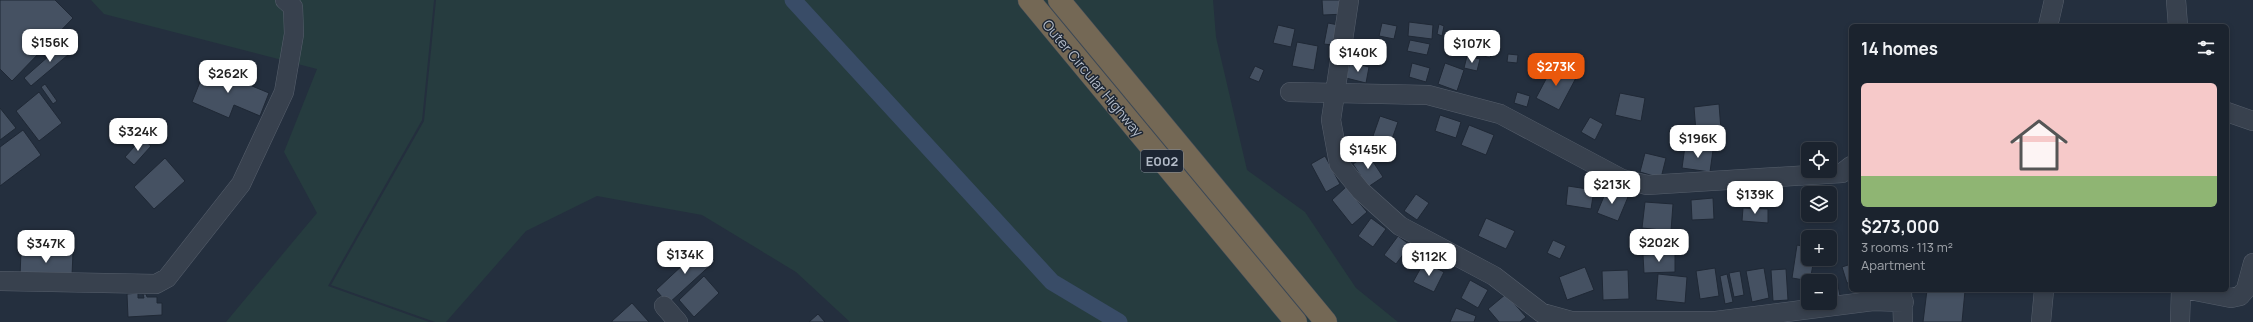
<!DOCTYPE html>
<html lang="en">
<head>
<meta charset="utf-8">
<style>
	:root { --surface:#1b232e; --page:#282f3a; --text:#f1f3f6; --muted:#a0a4aa; --line:#39404a; --accent:#ea580c }
	body { margin:0; font-family:Manrope,sans-serif; background:var(--page); color:var(--text); height:100vh; display:flex; flex-direction:column; font-size:15px; white-space:nowrap }
	* { box-sizing:border-box; margin:0 }
	p { font-size:13px; color:var(--muted) }
	.icon { flex:none; width:22px; height:22px; fill:none; stroke:currentColor; stroke-width:2; stroke-linecap:round; stroke-linejoin:round }
	.map { position:relative; flex:1; overflow:hidden }
	.sheet { position:absolute; left:1849px; top:24px; width:380px; height:268px; display:flex; flex-direction:column; background:var(--surface); border-radius:6px; box-shadow:0 2px 6px #0003,0 0 0 1px var(--line) }
	.sheet>* { flex:none }
	.fabs { position:absolute; left:1801px; top:142px; display:grid; gap:8px }
	.fabs a { display:grid; place-items:center; width:36px; height:36px; border-radius:6px; background:var(--surface); box-shadow:0 2px 6px #0003,0 0 0 1px var(--line); font-size:20px }
	.price { position:absolute; translate:-50% -34px; padding:0 9px; border-radius:8px; background:#fff; color:#222; font-size:13px; line-height:26px; filter:drop-shadow(0 1px 2px #0008) }
	.price::after { content:''; position:absolute; left:50%; top:24px; width:12px; height:9px; margin-left:-6px; background:inherit; clip-path:polygon(0 0,100% 0,50% 100%) }
	.price.on { background:var(--accent); color:#fff }
	ul { padding:0; list-style:none }
	li { display:grid; align-content:center; gap:8px; height:212px; padding:0 12px }
	li span { display:grid; place-items:center; height:124px; border-radius:6px; color:#555 }
	li>.icon { margin-inline-start:auto }
	span .icon { width:72px; height:72px; fill:#fffc; stroke-width:1 }
	li b { font-size:17px }
	h2 { display:flex; justify-content:space-between; align-items:center; height:48px; padding:0 12px; font-size:17px }
	.map>svg:first-child { display:block }
</style>
</head>
<body>
<div class="map">
<svg width="2253" height="322" viewBox="0 0 2253 322">
	<rect width="100%" height="100%" fill="#242f3e"/>
	<path fill="#263c3f" d="M91,0H434L422,120L328,286L429,322H226L317,213L284,152L317,69L104,14Z
		M436,0H1213L1216,37L1247,170L1305,212L1356,288L1398,322H850L796,272L702,215L597,196L526,231L446,322H435L331,285L424,121Z"/>
	<g fill="none" stroke-linecap="round" stroke-linejoin="round">
		<path stroke="#394c67" stroke-width="17" d="M793,0L1052,282L1119,322"/>
	</g>
	<path fill="#455162" stroke="#1f2835" d="M0,0H55L73,18L12,81L0,69Z
		M1322,0H1345L1346,14L1323,15Z
		M1409,22L1433,25L1432,39L1408,36Z
		M1328,23L1344,26L1340,46L1324,44Z
		M1382,23L1397,26L1394,39L1379,36Z
		M1439,24L1444,26L1442,36L1437,34Z
		M1278,25L1295,29L1291,47L1273,43Z
		M1475,34L1496,41L1490,58L1469,51Z
		M67,40L75,49L31,86L24,78Z
		M1410,40L1430,44L1427,55L1407,51Z
		M1297,42L1318,46L1314,70L1292,66Z
		M1367,49L1382,52L1380,66L1365,63Z
		M1508,54L1518,55L1517,63L1507,62Z
		M1467,56L1480,59L1477,71L1464,68Z
		M1350,62L1369,67L1366,83L1346,78Z
		M1412,63L1430,68L1426,82L1409,77Z
		M1445,63L1464,70L1457,91L1438,84Z
		M1554,64L1577,76L1559,110L1536,98Z
		M1255,66L1264,70L1259,82L1249,78Z
		M206,67L269,93L260,116L234,105L229,118L192,102Z
		M45,84L57,101L53,104L41,87Z
		M39,92L62,123L39,141L16,111Z
		M1517,92L1530,96L1527,107L1514,103Z
		M1620,93L1645,98L1641,121L1615,115Z
		M1719,104L1721,130L1696,132L1694,107Z
		M0,108L16,128L0,140Z
		M1440,115L1461,122L1456,138L1435,131Z
		M1380,116L1398,122L1391,142L1373,136Z
		M1590,117L1603,124L1595,140L1581,132Z
		M1469,125L1494,135L1486,155L1461,145Z
		M23,130L41,155L0,186V147Z
		M142,138L151,146L134,165L125,157Z
		M1685,146L1713,150L1710,172L1682,168Z
		M1645,153L1666,158L1661,178L1640,172Z
		M1368,154L1383,177L1368,187L1353,164Z
		M1325,156L1340,184L1326,192L1311,164Z
		M165,158L185,181L154,209L134,187Z
		M1568,186L1594,190L1591,209L1566,205Z
		M1346,187L1367,212L1352,225L1332,200Z
		M1607,189L1628,197L1618,221L1597,213Z
		M1416,194L1429,203L1417,220L1404,211Z
		M1713,198L1714,219L1692,220L1691,200Z
		M1645,202L1673,204L1671,231L1642,228Z
		M1743,208L1768,209V223L1742,221Z
		M1371,218L1386,229L1373,247L1358,236Z
		M1486,218L1515,231L1506,249L1478,236Z
		M1398,236L1410,245L1396,264L1384,255Z
		M1553,240L1566,246L1560,259L1547,253Z
		M1797,245L1808,247V259H1814L1810,281L1792,278Z
		M702,247L715,261L668,304L656,290Z
		M21,252H73L72,276H20Z
		M1675,253V272L1644,273L1643,255Z
		M1424,262L1444,272L1434,292L1413,282Z
		M1851,264V282L1847,283L1842,267Z
		M1585,267L1594,290L1567,300L1559,277Z
		M1715,268L1719,296L1700,299L1696,271Z
		M1764,268L1769,298L1752,302L1746,271Z
		M1786,269L1788,300L1773,301L1771,270Z
		M1628,270L1629,299L1603,300L1602,271Z
		M1740,271L1744,295L1734,297L1729,273Z
		M1658,274L1687,277L1685,303L1656,300Z
		M1727,274L1733,302L1725,304L1720,276Z
		M704,276L719,293L694,317L679,300Z
		M1470,280L1488,290L1478,308L1461,298Z
		M1837,280L1840,296L1830,297V281Z
		M1927,290L1965,291L1962,322H1923Z
		M138,293V298H144L143,294H146L147,297H157V303H162V315L128,317L127,294Z
		M1506,294L1526,317L1520,322H1499L1488,309Z
		M632,303L649,322H612V321Z
		M1456,308L1476,316L1474,322H1450Z
		M818,314L825,322H809Z"/>
	<g fill="none" stroke-linecap="round" stroke-linejoin="round">
		<defs>
			<path id="street" d="M1349,0L1331,120L1339,164L1361,191L1400,226L1494,276L1542,313L1571,321H1716L1873,301L1904,302
				M2176,0L2178,26
				M2048,26L2054,0
				M1290,92L1428,95L1500,114L1622,179L1647,185L1842,173L1851,166
				M2227,112L2253,121
				M0,281L156,284L167,278L241,184L284,92L294,34L293,7L285,0
				M1902,290L1903,322
				M2190,290L2231,298L2240,296L2246,289L2253,263
				M664,306L678,322
				M2041,322L2044,290
				M2180,322L2181,290"/>
			<path id="highway" d="M1029,0L1296,322
				M1059,0L1326,322"/>
		</defs>
		<use href="#street" stroke="#565f6c" stroke-width="20"/>
		<use href="#highway" stroke="#434c59" stroke-width="23"/>
		<use href="#street" stroke="#38414e" stroke-width="19"/>
		<use href="#highway" stroke="#746855" stroke-width="22"/>
	</g>
	<g text-anchor="middle" dominant-baseline="central" stroke-width="3" stroke-linejoin="round" paint-order="stroke">
		<rect fill="#1d2633" stroke="#878f9c" stroke-width="1" x="1141" y="150" width="42" height="22" rx="3"/>
		<g font-size="13" font-weight="bold" fill="#b4bcc9">
			<text x="1162" y="161">E002</text>
		</g>
		<g font-size="14" fill="#b4bcc9" stroke="#1d2633">
			<text transform="translate(1093 78) rotate(50)">Outer Circular Highway</text>
		</g>
	</g>
</svg>
<div class="fabs">
<a><svg class="icon" aria-label="locate" viewBox="0 0 24 24"><circle cx="12" cy="12" r="6"/><path d="M12 2v4M12 18v4M2 12h4M18 12h4"/></svg></a>
<a><svg class="icon" aria-label="layers" viewBox="0 0 24 24"><path d="M12 4l9 5-9 5-9-5zM3 14l9 5 9-5"/></svg></a>
<a>+</a>
<a>−</a>
</div>
<b class="price" style="left:50px;top:63px">$156K</b>
<b class="price" style="left:1472px;top:64px">$107K</b>
<b class="price" style="left:1358px;top:73px">$140K</b>
<b class="price on" style="left:1556px;top:87px">$273K</b>
<b class="price" style="left:228px;top:94px">$262K</b>
<b class="price" style="left:138px;top:152px">$324K</b>
<b class="price" style="left:1698px;top:159px">$196K</b>
<b class="price" style="left:1368px;top:170px">$145K</b>
<b class="price" style="left:1612px;top:205px">$213K</b>
<b class="price" style="left:1755px;top:215px">$139K</b>
<b class="price" style="left:1659px;top:263px">$202K</b>
<b class="price" style="left:46px;top:264px">$347K</b>
<b class="price" style="left:685px;top:275px">$134K</b>
<b class="price" style="left:1429px;top:277px">$112K</b>
<section class="sheet">
<h2>14 homes<svg class="icon" aria-label="filters" viewBox="0 0 24 24"><path d="M4 7h16M4 17h16"/><circle cx="9" cy="7" r="2"/><circle cx="15" cy="17" r="2"/></svg></h2>
<ul>
<li><span style="background:linear-gradient(#f6c9c9 75%,#8fb573 0)"><svg class="icon" aria-label="home" viewBox="0 0 24 24"><path d="M3 11l9-7 9 7M6 9v11h12V9"/></svg></span><div><b>$273,000</b><p>3 rooms · 113 m²</p><p>Apartment</p></div></li>
</ul>
</section>
</div>
</body>
</html>
